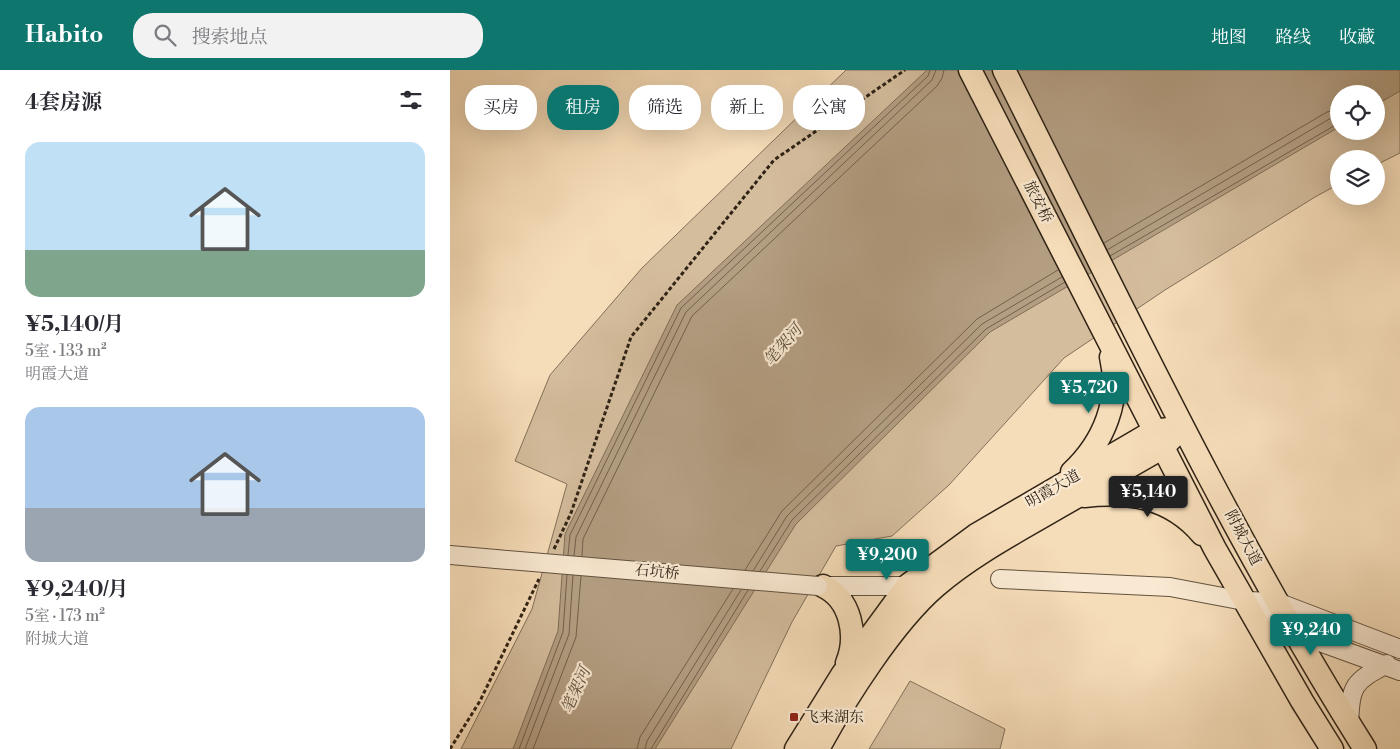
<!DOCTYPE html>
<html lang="zh">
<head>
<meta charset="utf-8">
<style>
	:root { --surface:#fff; --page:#f2f2f3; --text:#2b2b33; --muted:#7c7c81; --accent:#0f766e }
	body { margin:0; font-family:"Libre Bodoni","Noto Serif SC",serif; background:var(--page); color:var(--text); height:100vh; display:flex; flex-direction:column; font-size:19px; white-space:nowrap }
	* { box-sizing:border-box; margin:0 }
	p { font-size:16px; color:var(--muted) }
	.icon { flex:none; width:28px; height:28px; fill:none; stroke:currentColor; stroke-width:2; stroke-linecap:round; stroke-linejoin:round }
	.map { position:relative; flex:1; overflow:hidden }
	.drawer { display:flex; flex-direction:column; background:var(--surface); width:450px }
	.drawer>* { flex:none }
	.guide { position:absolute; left:15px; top:15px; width:475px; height:45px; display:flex; gap:10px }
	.fabs { position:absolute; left:880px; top:15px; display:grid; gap:10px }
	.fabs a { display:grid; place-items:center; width:55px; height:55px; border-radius:50%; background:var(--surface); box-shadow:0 5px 20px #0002; font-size:25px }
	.price { position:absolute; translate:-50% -42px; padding:0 11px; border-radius:5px; background:var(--accent); color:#fff; font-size:16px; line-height:32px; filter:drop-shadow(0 1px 2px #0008) }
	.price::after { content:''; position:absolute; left:50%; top:30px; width:15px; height:11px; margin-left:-8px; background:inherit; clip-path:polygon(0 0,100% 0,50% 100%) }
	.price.on { background:#222; color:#fff }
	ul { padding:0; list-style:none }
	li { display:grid; align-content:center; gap:10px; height:265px; padding:0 25px }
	li span { display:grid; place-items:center; height:155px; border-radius:15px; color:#555 }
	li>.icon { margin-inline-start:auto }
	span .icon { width:90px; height:90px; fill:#fffc; stroke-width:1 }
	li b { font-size:21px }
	h2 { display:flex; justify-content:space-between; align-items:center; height:60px; padding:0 25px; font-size:21px }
	.chip { padding:0 18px; border-radius:20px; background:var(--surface); box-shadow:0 5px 20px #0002; font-size:18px; line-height:45px }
	.chip.on { background:var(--accent); color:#fff }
	header { display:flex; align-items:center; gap:30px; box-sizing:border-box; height:70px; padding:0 25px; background:var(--accent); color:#fff }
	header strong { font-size:24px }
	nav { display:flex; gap:28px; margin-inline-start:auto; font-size:18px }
	.search { width:350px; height:45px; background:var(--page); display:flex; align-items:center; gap:12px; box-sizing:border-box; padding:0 18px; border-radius:20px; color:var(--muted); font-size:19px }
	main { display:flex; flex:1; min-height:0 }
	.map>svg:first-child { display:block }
</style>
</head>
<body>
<header>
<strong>Habito</strong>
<div class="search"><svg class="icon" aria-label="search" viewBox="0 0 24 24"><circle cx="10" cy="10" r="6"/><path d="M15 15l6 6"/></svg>搜索地点</div>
<nav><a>地图</a><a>路线</a><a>收藏</a></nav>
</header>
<main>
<section class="drawer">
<h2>4套房源<svg class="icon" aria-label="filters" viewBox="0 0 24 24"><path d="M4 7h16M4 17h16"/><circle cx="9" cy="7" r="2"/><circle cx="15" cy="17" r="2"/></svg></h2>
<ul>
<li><span style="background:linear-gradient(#bfe0f5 70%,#7fa58c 0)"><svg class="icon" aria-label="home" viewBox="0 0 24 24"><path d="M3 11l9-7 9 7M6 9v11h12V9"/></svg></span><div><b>¥5,140/月</b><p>5室 · 133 m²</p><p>明霞大道</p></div></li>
<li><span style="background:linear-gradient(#a9c7e8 65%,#9aa5b1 0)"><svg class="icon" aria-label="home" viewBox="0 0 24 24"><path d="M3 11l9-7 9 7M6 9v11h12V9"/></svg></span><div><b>¥9,240/月</b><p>5室 · 173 m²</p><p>附城大道</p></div></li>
</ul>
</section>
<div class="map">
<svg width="950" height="679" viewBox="0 0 950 679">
	<rect width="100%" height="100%" fill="#f6ddb9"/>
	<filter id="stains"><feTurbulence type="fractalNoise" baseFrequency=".004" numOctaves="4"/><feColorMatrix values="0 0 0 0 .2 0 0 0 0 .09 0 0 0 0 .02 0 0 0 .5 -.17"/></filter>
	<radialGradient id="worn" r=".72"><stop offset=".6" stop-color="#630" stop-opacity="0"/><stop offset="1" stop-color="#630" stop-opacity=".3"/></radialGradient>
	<path fill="#d4bd9d" stroke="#82705a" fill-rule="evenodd" d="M396,0H950V83L926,95V89H889V114L865,127L715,220L614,288L499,415L442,466L386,476L342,552L281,679H11L82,539L117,414L65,391L100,305L192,198ZM889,24H926V61H889Z
		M460,611L555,659L550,679H419Z"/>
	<path fill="#b39e82" stroke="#7f6d57" d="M477,0H950V21L926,35V24H889V57L540,262L346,454L205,679H63L108,561L115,464L227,235Z"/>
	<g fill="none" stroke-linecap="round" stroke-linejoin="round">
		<path stroke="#72604c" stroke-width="1" d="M654,173L877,42L889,39
			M657,180L881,48L889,47
			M660,186L889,53
			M118,485L120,465L231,238L478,6L480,0
			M124,486L126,467L236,242L482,10L486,0
			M132,486L133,469L242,246L487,16L492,8L494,0
			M295,500L332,441L527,249L608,200
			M303,501L337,446L532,254L612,207
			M310,501L342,450L536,259L615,212
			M69,679L113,562L117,505
			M75,679L119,564L123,505
			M83,679L126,567L131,506
			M187,679L190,667L283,519
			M195,679L197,671L291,520
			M201,679L298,520"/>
		<defs>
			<path id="minor" d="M0,485L46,489
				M550,509L720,517L794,531L827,532L950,579
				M370,516H466
				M797,533L845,563L950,601
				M899,653C901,615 903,612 937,594"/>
			<path id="major" d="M520,0L765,479L852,631L882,679
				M554,0C669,229 778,462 915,679
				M622,402C654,372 671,330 661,287
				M634,426C680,421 720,427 752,464
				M373,516C401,529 408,566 397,593
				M346,679L392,605L458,515L526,465L704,361L717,359
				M368,679C395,629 443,553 486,516C522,485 566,462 607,438C642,418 677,398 712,378L722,368"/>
		</defs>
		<use href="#minor" stroke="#62523f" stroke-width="20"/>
		<use href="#major" stroke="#302316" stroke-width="25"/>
		<path stroke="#302316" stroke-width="3" stroke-dasharray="4 2.5" stroke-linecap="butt" d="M104,479L121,443L181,267L324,90L455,0
			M0,679L30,631L89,509"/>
		<use href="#minor" stroke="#f9e9d2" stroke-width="18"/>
		<use href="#major" stroke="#f6ddb9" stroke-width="22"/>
		<defs>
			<path id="minor-bridge" d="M46,489L368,516"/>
		</defs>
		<use href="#minor-bridge" stroke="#62523f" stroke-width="20" stroke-linecap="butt"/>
		<use href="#minor-bridge" stroke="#f9e9d2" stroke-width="18"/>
	</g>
	<rect fill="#8f2418" stroke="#f9e9d2" stroke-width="2" x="339" y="642" width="10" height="10" rx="2.5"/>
	<g text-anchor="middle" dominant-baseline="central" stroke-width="4.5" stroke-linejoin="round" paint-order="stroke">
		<g font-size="15" fill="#302316" stroke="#f9e9d2">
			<text transform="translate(588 132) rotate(63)">旅安桥</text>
			<text transform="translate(603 419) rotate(-30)">明霞大道</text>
			<text transform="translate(793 468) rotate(62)">附城大道</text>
			<text transform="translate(207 502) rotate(5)">石坑桥</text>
		</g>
		<g font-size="15" fill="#302316" stroke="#f9e9d2" text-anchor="start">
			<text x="354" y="647">飞来湖东</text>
		</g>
		<g font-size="16" font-style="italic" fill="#5e4e3c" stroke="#f9e9d2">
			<text transform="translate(333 275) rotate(-49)">笔架河</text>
			<text transform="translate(126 620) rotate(-66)">笔架河</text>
		</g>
	</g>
	<rect width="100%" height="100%" filter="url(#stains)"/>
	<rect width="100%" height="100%" fill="url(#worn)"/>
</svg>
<div class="fabs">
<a><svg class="icon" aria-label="locate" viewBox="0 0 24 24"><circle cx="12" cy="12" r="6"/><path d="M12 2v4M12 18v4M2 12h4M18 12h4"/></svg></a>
<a><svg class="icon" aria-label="layers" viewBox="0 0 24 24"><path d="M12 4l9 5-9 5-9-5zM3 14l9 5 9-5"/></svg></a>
</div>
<b class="price" style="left:639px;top:344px">¥5,720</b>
<b class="price on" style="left:698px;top:448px">¥5,140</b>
<b class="price" style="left:437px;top:511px">¥9,200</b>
<b class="price" style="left:861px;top:586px">¥9,240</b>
<div class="guide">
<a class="chip">买房</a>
<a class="chip on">租房</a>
<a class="chip">筛选</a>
<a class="chip">新上</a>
<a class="chip">公寓</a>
</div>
</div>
</main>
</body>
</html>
